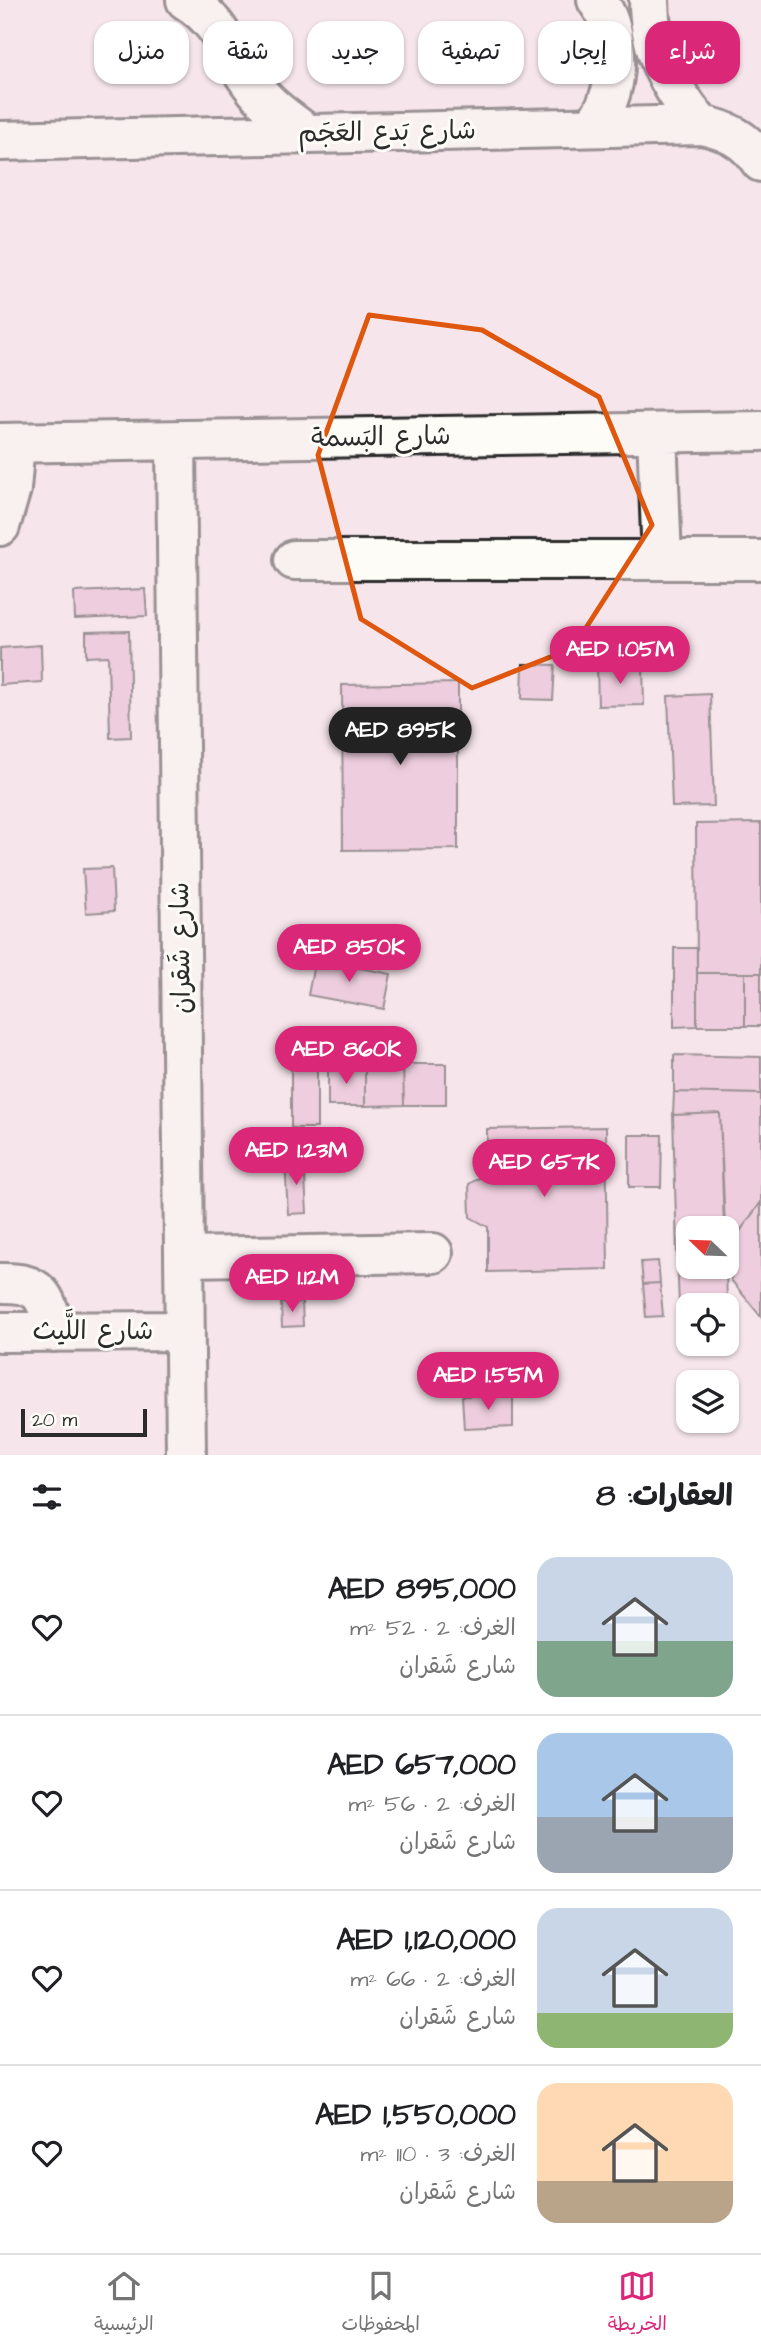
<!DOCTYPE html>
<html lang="ar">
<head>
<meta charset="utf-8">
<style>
	:root { --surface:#fff; --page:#f2f2f2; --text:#202124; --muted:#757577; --line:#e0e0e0; --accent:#db2777 }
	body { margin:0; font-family:"Architects Daughter","Playpen Sans Arabic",sans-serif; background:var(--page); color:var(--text); direction:rtl; height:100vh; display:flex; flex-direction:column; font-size:26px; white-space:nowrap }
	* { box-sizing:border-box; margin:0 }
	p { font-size:23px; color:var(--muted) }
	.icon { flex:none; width:38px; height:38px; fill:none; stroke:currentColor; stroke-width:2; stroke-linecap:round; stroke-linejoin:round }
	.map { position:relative; height:1455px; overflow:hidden; direction:ltr }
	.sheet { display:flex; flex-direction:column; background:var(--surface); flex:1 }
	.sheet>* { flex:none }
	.hud { position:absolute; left:21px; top:21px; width:719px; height:63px; direction:rtl; display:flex; gap:14px }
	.needle { width:46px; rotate:293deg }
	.tools { position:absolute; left:676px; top:1216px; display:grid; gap:14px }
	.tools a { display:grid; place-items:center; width:63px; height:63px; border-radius:14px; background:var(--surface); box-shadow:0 2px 5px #0004; font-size:35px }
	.scale { position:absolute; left:21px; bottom:18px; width:126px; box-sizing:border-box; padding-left:7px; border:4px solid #2b2b2b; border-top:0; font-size:19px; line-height:24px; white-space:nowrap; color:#2b2b2b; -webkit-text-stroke:5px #fdfcf7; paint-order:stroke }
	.price { position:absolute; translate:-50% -60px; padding:0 16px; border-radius:24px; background:var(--accent); color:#fff; font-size:23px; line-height:46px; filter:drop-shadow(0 2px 4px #0008) }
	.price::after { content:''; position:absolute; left:50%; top:42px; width:21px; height:16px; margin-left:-10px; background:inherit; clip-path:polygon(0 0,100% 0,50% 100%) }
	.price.active { background:#222; color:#fff }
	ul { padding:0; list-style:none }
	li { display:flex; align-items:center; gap:21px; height:175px; padding:0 28px }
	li+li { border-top:2px solid var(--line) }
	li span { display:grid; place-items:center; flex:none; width:196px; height:140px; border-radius:21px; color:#555 }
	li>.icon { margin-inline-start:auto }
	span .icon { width:84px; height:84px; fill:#fffc; stroke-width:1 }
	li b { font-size:30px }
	h2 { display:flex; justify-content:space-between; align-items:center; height:84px; padding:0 28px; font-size:30px }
	.pill { padding:0 24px; border-radius:21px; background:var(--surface); box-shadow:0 2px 5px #0004; font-size:24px; line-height:63px }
	.pill.active { background:var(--accent); color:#fff }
	.dock { display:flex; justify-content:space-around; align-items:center; height:98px; border-top:2px solid var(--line); background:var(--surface); font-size:19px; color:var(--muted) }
	.dock a { display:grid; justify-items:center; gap:4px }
	.dock .active { color:var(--accent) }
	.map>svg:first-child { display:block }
</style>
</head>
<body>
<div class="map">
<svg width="761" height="1455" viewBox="0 0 761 1455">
	<rect width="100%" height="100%" fill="#f6e6eb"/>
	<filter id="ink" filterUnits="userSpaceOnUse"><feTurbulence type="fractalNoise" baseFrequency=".0143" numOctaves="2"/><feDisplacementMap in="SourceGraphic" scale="14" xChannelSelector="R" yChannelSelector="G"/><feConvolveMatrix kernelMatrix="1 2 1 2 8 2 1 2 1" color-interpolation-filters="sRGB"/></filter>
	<g filter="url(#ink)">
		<path fill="#e5b1ce" stroke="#2b2b2b" stroke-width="2" d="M145,589L147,616L75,619L74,592Z
			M129,631L131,737L110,738L108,656L86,657V632Z
			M41,645L42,682L0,685V648Z
			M523,664L555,665L553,700L522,699Z
			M597,666H643L644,705L598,706Z
			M458,683V849L343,850L342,685Z
			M710,694L714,806L672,807L668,696Z
			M761,823V973H697L696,824Z
			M112,868L114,911L86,913L83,869Z
			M674,948H697V1026L674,1027Z
			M315,959L391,974L384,1009L308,995Z
			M697,973H745V1026H697Z
			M745,973H761V1026H745Z
			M674,1055L761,1057V1094L674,1092Z
			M403,1064H446V1105H404Z
			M403,1064L404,1105L365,1106V1065Z
			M328,1065H365V1106H328Z
			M291,1069H317V1128H291Z
			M674,1092L761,1094V1202L726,1250L720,1113L673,1115Z
			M720,1113L724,1228H688V1254H677L673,1115Z
			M606,1127L608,1269L488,1272V1227L470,1217L469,1184L487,1173V1129Z
			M629,1135H662L661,1187H629Z
			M304,1160L307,1213L288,1214L285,1161Z
			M761,1202V1317L731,1280L736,1237Z
			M677,1254H688V1267H726L727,1305L679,1307Z
			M658,1261L660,1283L643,1284L641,1262Z
			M660,1283L663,1316L646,1317L643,1284Z
			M302,1302L303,1326L282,1327L281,1303Z
			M513,1395V1427L464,1429L462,1396Z"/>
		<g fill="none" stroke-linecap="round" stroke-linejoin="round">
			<defs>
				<path id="minor" d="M186,0C226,25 228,57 256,90C270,107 288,120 306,133
					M649,0C649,50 669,87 701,125
					M593,127C598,119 604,111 607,103C620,71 618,28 597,0
					M0,141L701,125C727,130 746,139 761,162
					M657,433L662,560
					M176,441L186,1455
					M0,443L761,431
					M0,526L11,489L15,443
					M294,560H761
					M185,1257L433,1253
					M0,1283C41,1282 46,1295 54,1332
					M0,1332L185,1331"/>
			</defs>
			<use href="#minor" stroke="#2b2b2b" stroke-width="44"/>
			<use href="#minor" stroke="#fdfcf7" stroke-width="38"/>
		</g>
	</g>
	<path d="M0 0H761V1455H0ZM369,315L482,330L599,397L652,525L573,648L472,688L361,619L318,455Z" fill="#f6e6eb" fill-opacity=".55" fill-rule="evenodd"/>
	<path fill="none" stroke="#df570e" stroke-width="5" stroke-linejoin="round" d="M369,315L482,330L599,397L652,525L573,648L472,688L361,619L318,455Z"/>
	<g text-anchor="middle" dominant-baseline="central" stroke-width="6" stroke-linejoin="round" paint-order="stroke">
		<g font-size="26" fill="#2b2b2b" stroke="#fdfcf7">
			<text transform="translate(387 132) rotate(-1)">شارع بَدع العَجَم</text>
			<text transform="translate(381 437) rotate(-1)">شارع البَسمة</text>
			<text transform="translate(181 948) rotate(-91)">شارع شَقران</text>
			<text x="93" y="1331">شارع اللَّيث</text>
		</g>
	</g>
</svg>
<div class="tools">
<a><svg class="needle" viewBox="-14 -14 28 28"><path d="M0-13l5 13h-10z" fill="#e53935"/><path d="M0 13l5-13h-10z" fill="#757577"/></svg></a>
<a><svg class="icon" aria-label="locate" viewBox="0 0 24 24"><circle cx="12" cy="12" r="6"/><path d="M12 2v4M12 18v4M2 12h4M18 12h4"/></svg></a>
<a><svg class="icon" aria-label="layers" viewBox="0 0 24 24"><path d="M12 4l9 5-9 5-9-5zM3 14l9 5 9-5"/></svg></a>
</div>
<div class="scale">20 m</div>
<b class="price" style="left:620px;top:686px">AED 1.05M</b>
<b class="price active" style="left:400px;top:767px">AED 895K</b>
<b class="price" style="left:349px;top:984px">AED 850K</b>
<b class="price" style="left:346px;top:1086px">AED 860K</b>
<b class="price" style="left:296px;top:1187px">AED 1.23M</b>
<b class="price" style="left:544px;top:1199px">AED 657K</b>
<b class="price" style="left:292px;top:1314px">AED 1.12M</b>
<b class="price" style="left:488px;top:1412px">AED 1.55M</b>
<div class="hud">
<a class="pill active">شراء</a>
<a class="pill">إيجار</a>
<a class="pill">تصفية</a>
<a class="pill">جديد</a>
<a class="pill">شقة</a>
<a class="pill">منزل</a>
</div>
</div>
<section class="sheet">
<h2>العقارات: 8<svg class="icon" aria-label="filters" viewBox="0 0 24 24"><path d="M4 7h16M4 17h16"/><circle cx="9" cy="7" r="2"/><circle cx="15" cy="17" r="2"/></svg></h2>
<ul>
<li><span style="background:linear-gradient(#c9d6e8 60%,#7fa58c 0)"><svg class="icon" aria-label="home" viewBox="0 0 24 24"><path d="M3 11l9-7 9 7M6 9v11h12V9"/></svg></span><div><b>AED 895,000</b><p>الغرف: 2 · 52 m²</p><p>شارع شَقران</p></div><svg class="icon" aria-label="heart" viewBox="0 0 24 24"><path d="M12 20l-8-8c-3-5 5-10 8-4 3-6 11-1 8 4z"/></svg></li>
<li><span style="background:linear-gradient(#a9c7e8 60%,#9aa5b1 0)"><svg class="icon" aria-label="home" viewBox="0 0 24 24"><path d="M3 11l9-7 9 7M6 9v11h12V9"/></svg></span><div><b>AED 657,000</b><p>الغرف: 2 · 56 m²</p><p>شارع شَقران</p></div><svg class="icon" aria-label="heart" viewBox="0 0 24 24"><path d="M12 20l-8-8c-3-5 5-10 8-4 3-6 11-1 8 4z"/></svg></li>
<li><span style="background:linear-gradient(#c9d6e8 75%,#8fb573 0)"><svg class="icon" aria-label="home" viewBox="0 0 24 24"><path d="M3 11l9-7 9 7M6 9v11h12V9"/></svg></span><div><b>AED 1,120,000</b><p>الغرف: 2 · 66 m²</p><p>شارع شَقران</p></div><svg class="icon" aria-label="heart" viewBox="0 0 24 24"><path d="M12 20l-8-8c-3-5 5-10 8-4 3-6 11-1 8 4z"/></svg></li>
<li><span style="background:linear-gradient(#ffd9b3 70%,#b9a48a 0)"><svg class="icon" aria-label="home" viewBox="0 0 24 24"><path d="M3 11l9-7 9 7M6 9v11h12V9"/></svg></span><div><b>AED 1,550,000</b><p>الغرف: 3 · 110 m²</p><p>شارع شَقران</p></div><svg class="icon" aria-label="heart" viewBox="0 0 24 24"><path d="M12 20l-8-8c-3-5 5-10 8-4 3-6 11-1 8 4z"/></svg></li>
</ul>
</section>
<nav class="dock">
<a class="active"><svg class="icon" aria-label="map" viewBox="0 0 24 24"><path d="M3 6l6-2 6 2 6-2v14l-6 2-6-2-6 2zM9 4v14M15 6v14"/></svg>الخريطة</a>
<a><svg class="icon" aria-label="saved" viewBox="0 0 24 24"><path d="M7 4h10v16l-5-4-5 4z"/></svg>المحفوظات</a>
<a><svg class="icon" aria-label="home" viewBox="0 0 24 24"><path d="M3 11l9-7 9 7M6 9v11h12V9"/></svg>الرئيسية</a>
</nav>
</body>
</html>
